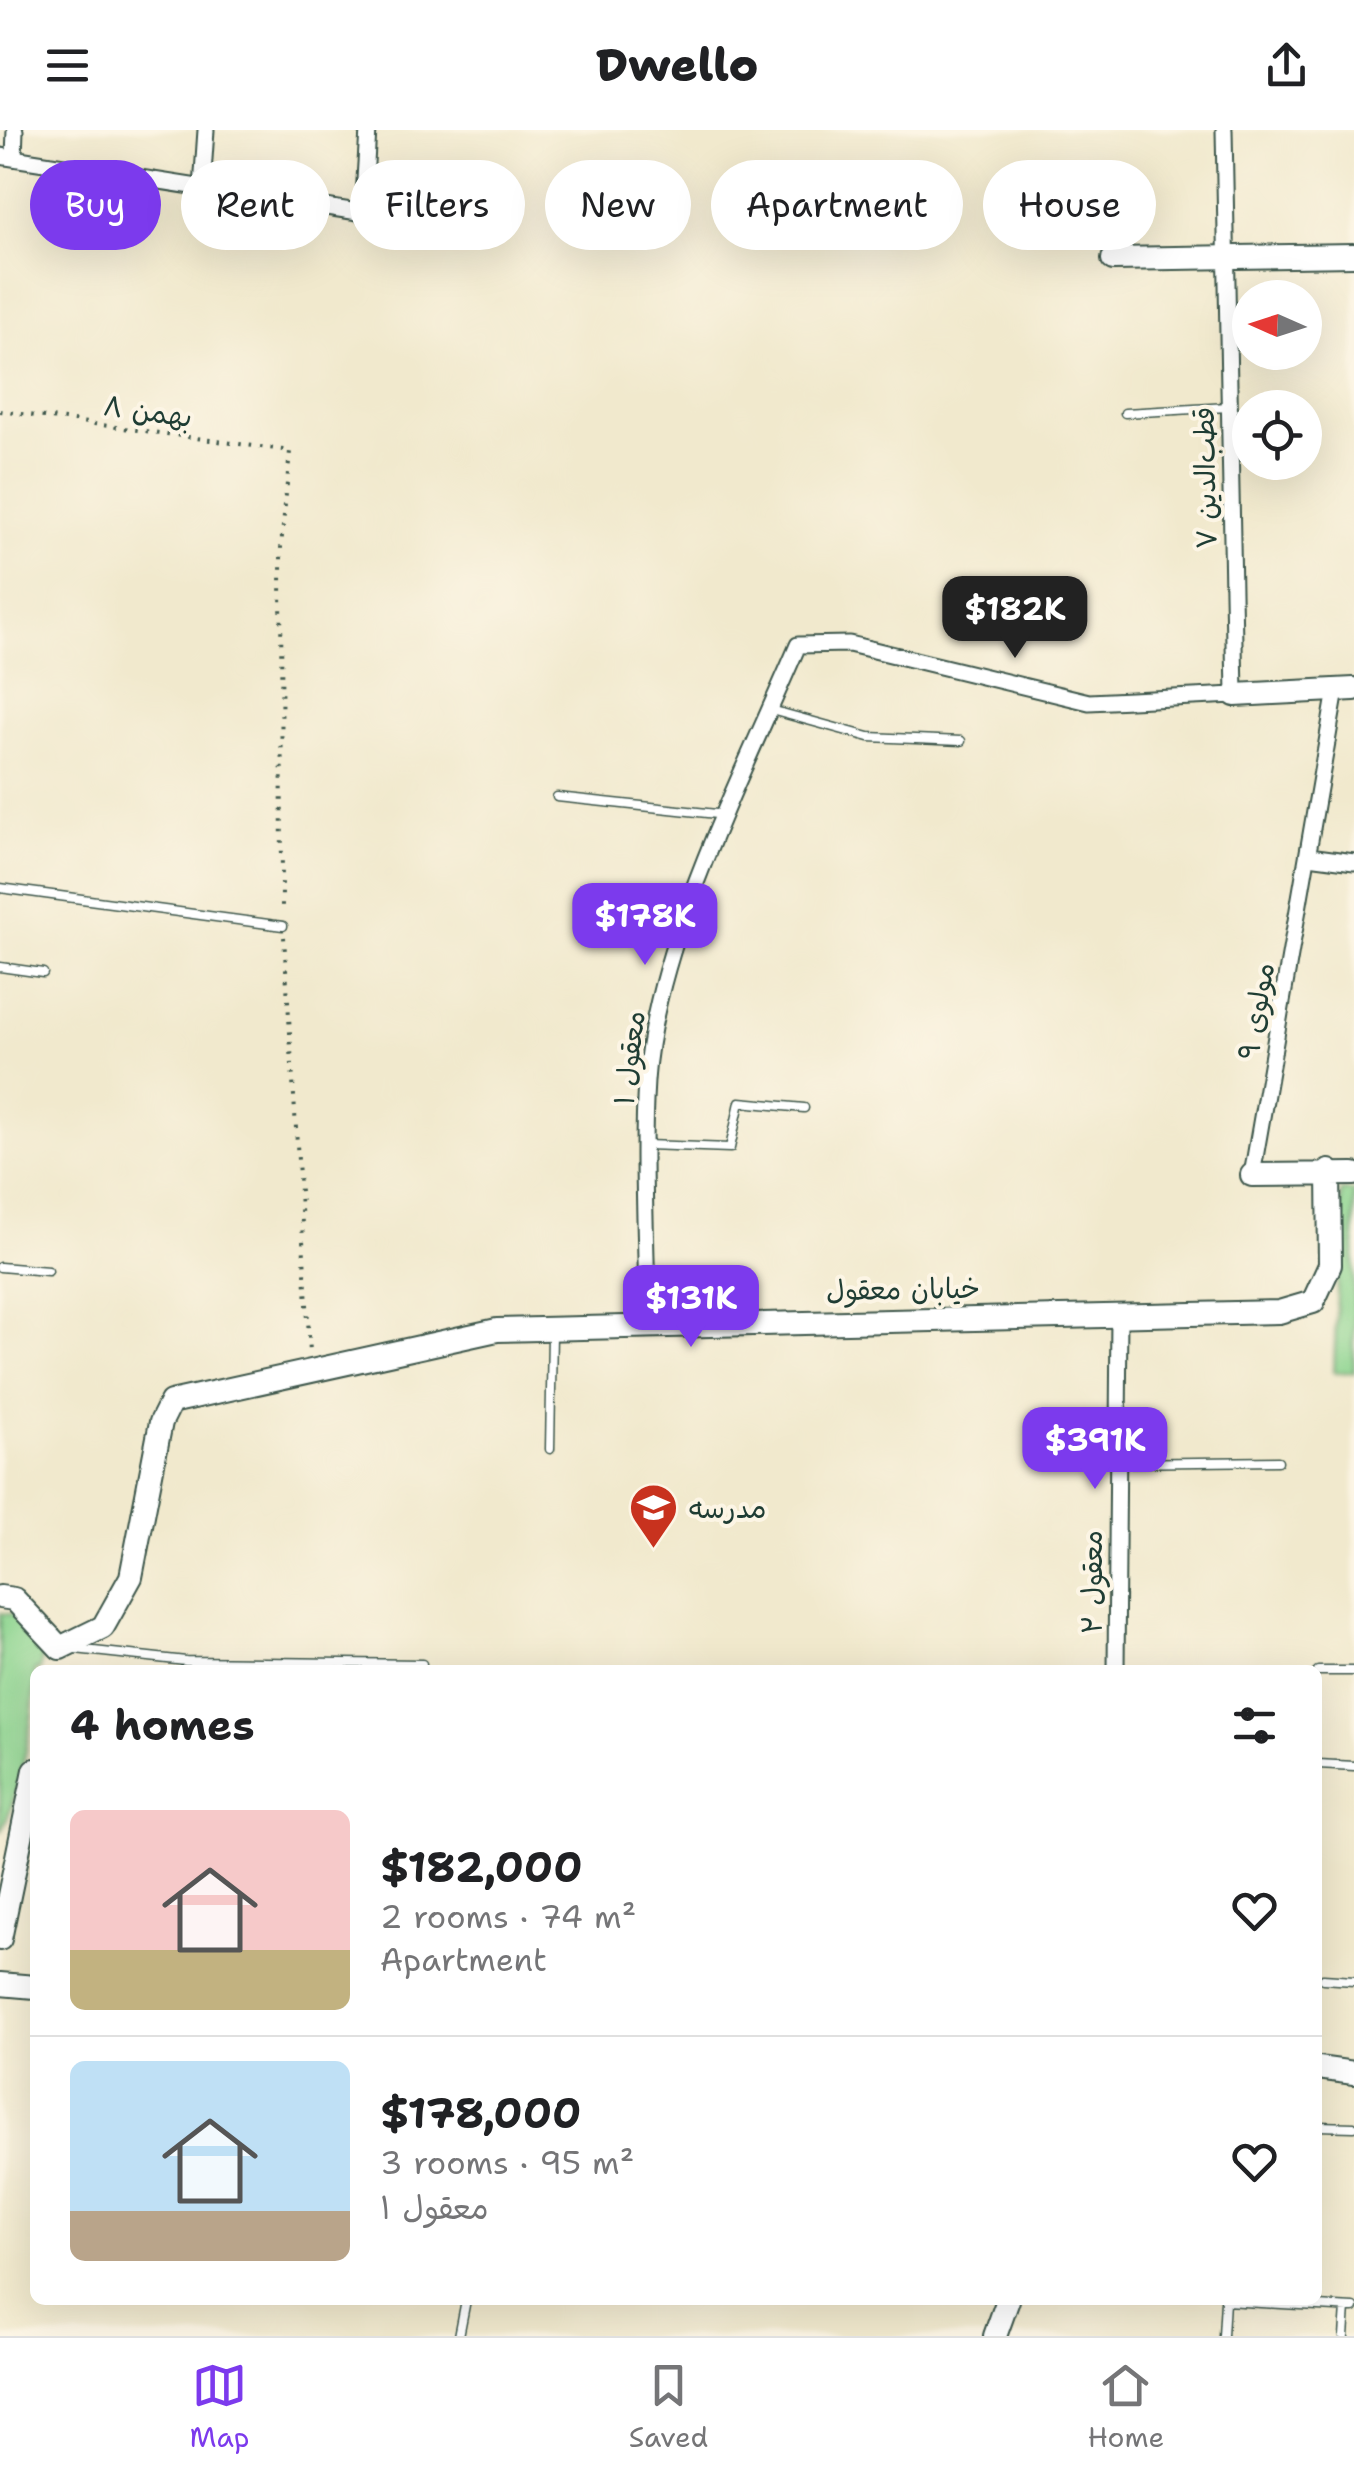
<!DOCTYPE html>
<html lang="en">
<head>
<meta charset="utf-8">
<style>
	:root { --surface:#fff; --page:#f6f6f6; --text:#202124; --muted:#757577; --line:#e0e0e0; --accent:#7c3aed }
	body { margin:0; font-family:"Shantell Sans","Playpen Sans Arabic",sans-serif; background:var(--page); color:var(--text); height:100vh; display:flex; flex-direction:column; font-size:38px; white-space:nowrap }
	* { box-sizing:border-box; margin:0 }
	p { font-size:32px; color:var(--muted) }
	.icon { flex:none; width:55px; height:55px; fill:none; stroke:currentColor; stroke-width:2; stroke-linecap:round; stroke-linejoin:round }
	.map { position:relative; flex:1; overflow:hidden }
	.side { position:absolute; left:30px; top:1535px; width:1292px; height:640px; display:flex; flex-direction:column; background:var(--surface); border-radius:15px; box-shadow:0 10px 40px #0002 }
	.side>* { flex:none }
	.hud { position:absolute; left:30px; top:30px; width:1295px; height:90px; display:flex; gap:20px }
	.needle { width:65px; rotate:273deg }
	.buttons { position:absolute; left:1232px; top:150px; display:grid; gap:20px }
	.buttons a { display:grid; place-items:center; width:90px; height:90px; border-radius:50%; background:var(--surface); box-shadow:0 10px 40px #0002; font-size:50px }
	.price { position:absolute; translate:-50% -85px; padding:0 22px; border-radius:20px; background:var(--accent); color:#fff; font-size:32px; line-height:65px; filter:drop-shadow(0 2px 5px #0008) }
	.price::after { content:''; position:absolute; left:50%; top:60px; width:30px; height:22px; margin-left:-15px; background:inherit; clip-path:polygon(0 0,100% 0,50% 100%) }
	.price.on { background:#222; color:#fff }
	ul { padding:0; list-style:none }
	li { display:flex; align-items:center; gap:30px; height:250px; padding:0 40px }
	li+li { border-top:2px solid var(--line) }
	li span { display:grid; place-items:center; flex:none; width:280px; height:200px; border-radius:15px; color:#555 }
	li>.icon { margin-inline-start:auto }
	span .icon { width:120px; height:120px; fill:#fffc; stroke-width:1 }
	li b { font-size:42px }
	h2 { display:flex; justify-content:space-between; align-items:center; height:120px; padding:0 40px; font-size:42px }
	.tag { padding:0 35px; border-radius:45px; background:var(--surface); box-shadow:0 10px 40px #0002; font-size:35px; line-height:90px }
	.tag.on { background:var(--accent); color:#fff }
	header { display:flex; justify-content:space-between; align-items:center; height:130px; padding:0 40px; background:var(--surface); font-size:45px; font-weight:800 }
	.tabs { display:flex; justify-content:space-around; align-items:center; height:140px; border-top:2px solid var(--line); background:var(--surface); font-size:28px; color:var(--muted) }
	.tabs a { display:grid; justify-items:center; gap:5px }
	.tabs .on { color:var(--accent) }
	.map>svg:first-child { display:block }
</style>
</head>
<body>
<header><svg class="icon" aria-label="menu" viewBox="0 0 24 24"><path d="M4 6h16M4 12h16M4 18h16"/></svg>Dwello<svg class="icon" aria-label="share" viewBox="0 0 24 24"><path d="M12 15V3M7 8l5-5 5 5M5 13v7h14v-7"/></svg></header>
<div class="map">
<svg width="1354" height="2206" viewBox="0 0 1354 2206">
	<rect width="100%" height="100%" fill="#fcf5e5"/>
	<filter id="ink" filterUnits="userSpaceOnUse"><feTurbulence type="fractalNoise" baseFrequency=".01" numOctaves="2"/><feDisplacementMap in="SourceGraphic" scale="20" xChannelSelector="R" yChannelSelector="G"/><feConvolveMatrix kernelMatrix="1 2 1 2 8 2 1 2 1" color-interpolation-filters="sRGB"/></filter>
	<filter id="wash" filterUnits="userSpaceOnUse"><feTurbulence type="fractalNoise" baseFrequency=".0048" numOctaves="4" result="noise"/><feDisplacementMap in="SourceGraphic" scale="40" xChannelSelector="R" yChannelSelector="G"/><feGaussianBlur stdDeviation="2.25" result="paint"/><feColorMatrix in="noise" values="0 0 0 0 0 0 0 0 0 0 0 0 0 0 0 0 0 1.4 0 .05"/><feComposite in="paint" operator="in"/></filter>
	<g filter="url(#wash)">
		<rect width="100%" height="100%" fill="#f1e9cd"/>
		<path fill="#8cd48f" stroke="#568862" stroke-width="2.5" d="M1341,1061H1354V1243L1334,1242Z
			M0,1483L18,1485L43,1523L40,1540H35C35,1586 21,1663 0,1703Z"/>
	</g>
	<g filter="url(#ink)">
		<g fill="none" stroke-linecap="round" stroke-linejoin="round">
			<defs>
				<path id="lane" d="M1125,283L1228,277
					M771,580L869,607L961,611
					M557,667L726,685
					M0,758L283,796
					M0,837L43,843
					M646,1015L730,1018L740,972L804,978
					M0,1137L48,1141
					M550,1319L552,1203
					M1118,1333L1278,1331
					M75,1519L186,1531L422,1534
					M1318,1541H1354
					M1318,1634L1354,1636
					M1323,1849L1354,1851
					M1318,1996L1354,1997
					M459,2206L466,2170
					M1223,2206L1225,2171L1354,2178
					M1344,2206L1346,2178"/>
				<path id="street" d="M0,26L441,95
					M14,28L15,0
					M202,58L206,0
					M363,83L368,0
					M1309,726L1354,732
					M1252,1045L1336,560
					M647,1194C647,1114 641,1031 646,951C655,814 744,642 798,515L849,514L1089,572L1235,565L1224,0
					M1116,1540L1119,1185"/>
				<path id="secondary" d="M1113,129L1354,125
					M1235,565L1354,559
					M1252,1045L1354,1044
					M0,1467L14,1469L60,1518
					M60,1518L103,1497L131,1447L161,1292L171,1272L497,1200L1279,1182L1313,1172L1330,1135L1329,1041
					M0,1809L35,1640
					M0,1854L35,1857
					M1318,1938L1354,1943
					M995,2206L1008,2170"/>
			</defs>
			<use href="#lane" stroke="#3e574b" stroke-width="11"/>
			<use href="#street" stroke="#3e574b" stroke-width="19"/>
			<use href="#secondary" stroke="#3e574b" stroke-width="26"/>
			<path stroke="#3e574b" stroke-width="4" stroke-dasharray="2.5 8" stroke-linecap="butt" d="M0,281L290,321L281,417L282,783
				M284,807L310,1222"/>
			<use href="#lane" stroke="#fff" stroke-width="8"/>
			<use href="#street" stroke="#fff" stroke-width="15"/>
			<use href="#secondary" stroke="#fff" stroke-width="22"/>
		</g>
	</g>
	<defs>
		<symbol id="school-pin" viewBox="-11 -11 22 30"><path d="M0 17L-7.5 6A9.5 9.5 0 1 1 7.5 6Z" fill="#c8321e" stroke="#fcf5e5"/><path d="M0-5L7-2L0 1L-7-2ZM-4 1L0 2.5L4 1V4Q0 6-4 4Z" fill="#fff"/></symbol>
	</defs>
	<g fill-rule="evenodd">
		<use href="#school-pin" x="626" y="1350" width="55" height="75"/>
	</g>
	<g text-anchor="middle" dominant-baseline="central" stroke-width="8" stroke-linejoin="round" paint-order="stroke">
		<g font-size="28" fill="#1f3d34" stroke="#fcf5e5">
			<text transform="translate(148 281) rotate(8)">بهمن ۸</text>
			<text transform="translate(1205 348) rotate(-91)">قطب‌الدین ۷</text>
			<text transform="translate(1256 881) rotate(-80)">مولوی ۹</text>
			<text transform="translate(629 928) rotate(-83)">معقول ۱</text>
			<text transform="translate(903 1159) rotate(-1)">خیابان معقول</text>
			<text transform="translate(1092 1452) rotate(-90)">معقول ۲</text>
		</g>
		<g font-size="28" fill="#1f3d34" stroke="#fcf5e5" text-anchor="start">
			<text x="689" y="1378">مدرسه</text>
		</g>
	</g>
</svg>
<div class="buttons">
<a><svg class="needle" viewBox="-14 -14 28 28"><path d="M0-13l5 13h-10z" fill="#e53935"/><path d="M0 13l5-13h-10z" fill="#757577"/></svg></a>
<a><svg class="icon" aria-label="locate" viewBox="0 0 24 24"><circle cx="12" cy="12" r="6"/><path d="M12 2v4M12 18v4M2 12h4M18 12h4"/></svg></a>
</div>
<b class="price on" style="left:1015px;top:531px">$182K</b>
<b class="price" style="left:645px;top:838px">$178K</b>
<b class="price" style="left:691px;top:1220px">$131K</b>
<b class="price" style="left:1095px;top:1362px">$391K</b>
<div class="hud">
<a class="tag on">Buy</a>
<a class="tag">Rent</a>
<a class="tag">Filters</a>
<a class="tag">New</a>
<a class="tag">Apartment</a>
<a class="tag">House</a>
</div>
<section class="side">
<h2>4 homes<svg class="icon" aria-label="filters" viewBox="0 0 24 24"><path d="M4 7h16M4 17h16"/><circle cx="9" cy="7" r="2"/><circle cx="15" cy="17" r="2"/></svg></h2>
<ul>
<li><span style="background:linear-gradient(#f6c9c9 70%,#c2b280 0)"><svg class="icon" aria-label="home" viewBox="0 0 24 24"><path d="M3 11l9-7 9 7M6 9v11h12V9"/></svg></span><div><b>$182,000</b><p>2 rooms · 74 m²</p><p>Apartment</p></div><svg class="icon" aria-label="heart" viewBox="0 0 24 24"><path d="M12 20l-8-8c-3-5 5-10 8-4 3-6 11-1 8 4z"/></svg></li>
<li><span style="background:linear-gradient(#bfe0f5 75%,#b9a48a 0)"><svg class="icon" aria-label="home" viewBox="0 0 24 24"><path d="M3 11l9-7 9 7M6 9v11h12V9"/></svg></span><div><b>$178,000</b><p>3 rooms · 95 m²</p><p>معقول ۱</p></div><svg class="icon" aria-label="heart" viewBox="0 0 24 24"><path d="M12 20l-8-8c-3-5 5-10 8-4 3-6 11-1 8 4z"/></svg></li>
</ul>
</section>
</div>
<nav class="tabs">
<a class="on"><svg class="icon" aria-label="map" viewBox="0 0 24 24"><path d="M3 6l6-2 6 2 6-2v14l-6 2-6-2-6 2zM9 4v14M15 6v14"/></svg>Map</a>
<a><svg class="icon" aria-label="saved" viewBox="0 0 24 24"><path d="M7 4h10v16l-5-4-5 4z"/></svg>Saved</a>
<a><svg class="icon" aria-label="home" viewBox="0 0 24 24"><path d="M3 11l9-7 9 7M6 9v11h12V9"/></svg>Home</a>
</nav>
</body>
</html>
